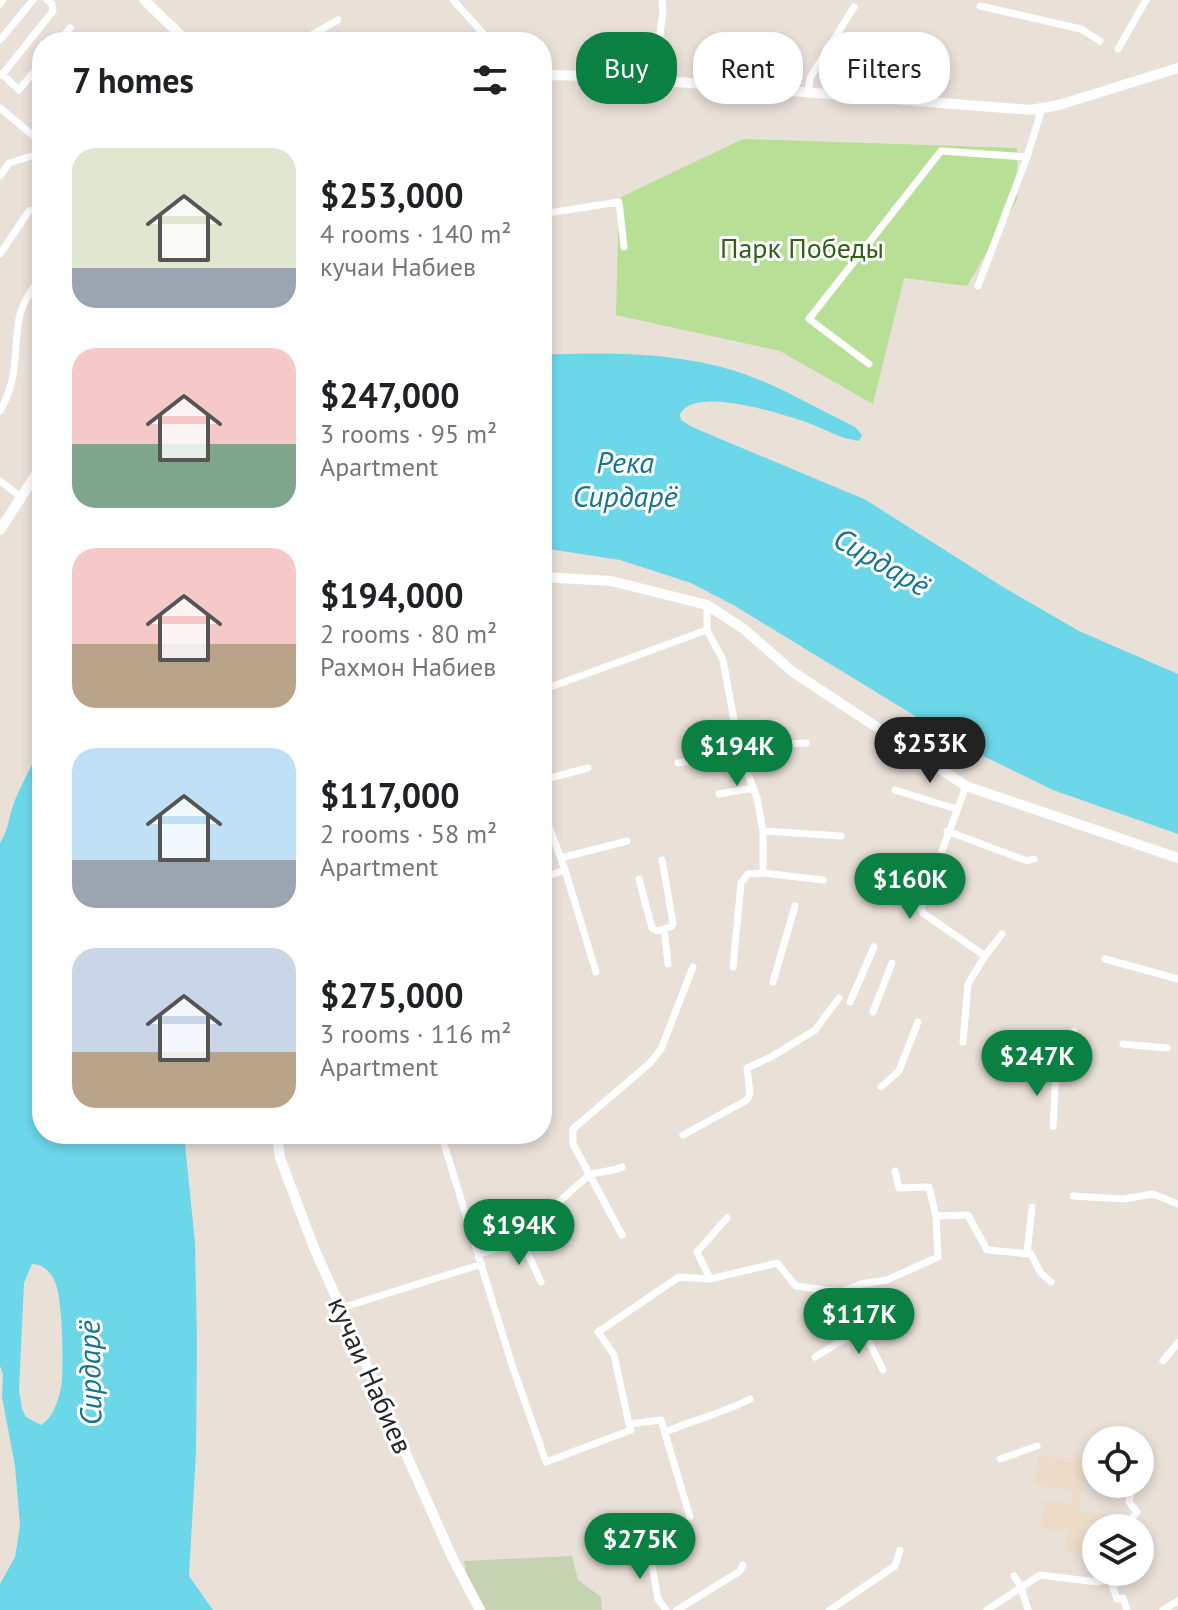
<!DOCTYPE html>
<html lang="en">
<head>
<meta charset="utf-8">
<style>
	:root { --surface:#fff; --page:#f6f6f6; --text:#202124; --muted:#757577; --accent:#0b8043 }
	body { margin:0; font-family:"PT Sans",sans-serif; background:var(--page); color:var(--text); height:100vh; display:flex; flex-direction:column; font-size:30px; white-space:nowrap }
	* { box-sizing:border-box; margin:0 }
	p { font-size:26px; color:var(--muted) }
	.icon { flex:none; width:44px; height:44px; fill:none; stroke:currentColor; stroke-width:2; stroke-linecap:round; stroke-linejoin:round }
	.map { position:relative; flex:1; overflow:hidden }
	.drawer { position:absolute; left:32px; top:32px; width:520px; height:1112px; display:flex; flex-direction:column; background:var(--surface); border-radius:32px; box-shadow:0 4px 12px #0003 }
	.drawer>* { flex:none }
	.hud { position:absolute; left:576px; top:32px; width:482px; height:72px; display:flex; gap:16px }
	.fabs { position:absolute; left:1082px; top:1426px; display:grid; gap:16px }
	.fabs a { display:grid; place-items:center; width:72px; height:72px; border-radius:50%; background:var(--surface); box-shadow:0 4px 12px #0003; font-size:40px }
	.price { position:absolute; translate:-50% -68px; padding:0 18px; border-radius:28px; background:var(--accent); color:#fff; font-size:26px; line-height:52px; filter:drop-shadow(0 2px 4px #0008) }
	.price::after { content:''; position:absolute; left:50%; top:48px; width:24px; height:18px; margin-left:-12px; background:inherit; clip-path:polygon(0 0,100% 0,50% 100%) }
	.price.selected { background:#222; color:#fff }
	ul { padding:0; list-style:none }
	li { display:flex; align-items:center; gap:24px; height:200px; padding:0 40px }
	li span { display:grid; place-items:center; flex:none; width:224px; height:160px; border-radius:24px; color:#555 }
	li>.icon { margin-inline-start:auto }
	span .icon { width:96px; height:96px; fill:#fffc; stroke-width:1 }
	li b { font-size:34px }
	h2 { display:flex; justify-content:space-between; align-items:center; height:96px; padding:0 40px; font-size:34px }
	.pill { padding:0 28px; border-radius:32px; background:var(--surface); box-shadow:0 4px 12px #0003; font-size:28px; line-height:72px }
	.pill.selected { background:var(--accent); color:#fff }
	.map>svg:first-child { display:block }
</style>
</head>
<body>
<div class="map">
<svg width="1178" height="1610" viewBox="0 0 1178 1610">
	<rect width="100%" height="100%" fill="#e9e0d8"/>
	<path fill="#ebdbc7" d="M1039,1455L1096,1461V1484L1082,1482L1079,1511L1110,1515L1109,1528L1085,1525L1082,1554L1065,1552L1067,1531L1041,1528L1044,1501L1071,1504L1073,1490L1035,1485Z"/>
	<path fill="#b7df95" d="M743,139L1017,148V200L967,286L904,278L873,404L780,351L616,315L619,198Z"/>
	<path fill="#c5d3b0" d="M572,1556L578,1580L601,1597L602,1610H486L466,1572L464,1561Z"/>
	<path fill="#6dd7ea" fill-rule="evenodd" d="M542,355C608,352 681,352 744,374C782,387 819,410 855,427L862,435L859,441C840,439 823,428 806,422C781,414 695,385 680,414L681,420L692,427L866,500L1003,587L1079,631L1178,674V834L1053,790L971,750L735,606L691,583L620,560L542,548Z
		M42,746V1134H184L195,1243L197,1342L196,1452L189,1576L213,1610H0V1584L15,1557L20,1526L15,1466L2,1397L3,1374L0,1366V843C9,829 9,815 15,800C23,781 33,763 42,746ZM32,1264C43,1264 51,1272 55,1282C63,1300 64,1368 61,1388C58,1401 53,1418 41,1425L26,1417L22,1409L19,1390L24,1283Z"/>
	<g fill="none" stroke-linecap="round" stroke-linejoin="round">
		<path stroke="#fff" stroke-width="7" d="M453,0L491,42
			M0,4L3,0
			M980,6L1081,29L1100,41
			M0,40L33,0
			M59,42L70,28
			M299,42L338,20
			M1118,49L1146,0
			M2,74L19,90L42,62
			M2,75L53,11L52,4L47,0
			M654,81L663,11L662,0
			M808,92L810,78L854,7
			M0,108L42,143
			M0,176L9,163L42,153
			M542,214L619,202L624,247
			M0,254L29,211L42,208
			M978,286L1027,157
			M869,364L809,319L941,151L1027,157L1042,108
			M0,411C19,378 13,354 19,319C22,302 33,289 42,275
			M0,481L21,497
			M707,605V630L723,660L740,753L757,798L763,831V873L748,874L741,883L733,967
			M542,690L707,630
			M740,746L806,743
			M678,763L740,753
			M542,780L588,768
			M895,790L956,809
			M719,794L753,788
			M542,807L565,870L596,972
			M763,831L841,836
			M947,831L1027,861L1034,859
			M561,858L627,841
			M662,860L673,923L671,927L664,929
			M763,873L823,880
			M542,878L565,870
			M639,879L652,928L657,931L664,929L668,964
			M985,956L1002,934
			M1105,959L1178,979
			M773,982L795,906
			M850,1002L874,947
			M873,1012L892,963
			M963,1042L968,984L985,956L923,913L921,908L966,786
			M1123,1044L1167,1048
			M1064,1075L1074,1031
			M881,1087L899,1071L918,1022
			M1053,1126L1056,1072
			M441,1134L511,1362L546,1462L631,1430L629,1424
			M683,1135L747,1100L750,1094L747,1068L771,1057L815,1030L839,998
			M895,1171L899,1188L929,1187L936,1216
			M1073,1196L1123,1199L1153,1194L1178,1204
			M622,1235L573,1144V1129L650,1063L661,1049L693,967
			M522,1241L541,1282
			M479,1254L522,1241L535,1223L588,1176C599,1170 610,1173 622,1167
			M1027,1254L1032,1207
			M710,1279L697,1252L727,1218
			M341,1308L482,1264
			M862,1328L883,1370
			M815,1357L862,1328L840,1292
			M1163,1361L1178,1343
			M665,1432C694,1420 723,1413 750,1399
			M1000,1459L1037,1446
			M690,1517L661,1420L629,1424L614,1355L598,1332L679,1277L710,1279L777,1263L796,1286L840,1292L861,1284L887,1280L938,1257L936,1216L968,1215L987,1250L1031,1254L1040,1272L1051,1282
			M1120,1528L1130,1521L1137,1512L1129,1502L1132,1484
			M647,1538L658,1599L666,1610
			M1014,1576L1021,1587L1028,1610
			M1097,1582L1110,1579L1117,1599L1123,1598L1127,1610
			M677,1610L740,1571L743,1565
			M830,1610L895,1566L900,1550
			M987,1610L1040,1575L1097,1582V1572
			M1163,1610L1178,1601"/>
		<path stroke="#fff" stroke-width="10" d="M144,0L188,42
			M542,75L601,76L1031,110L1059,105L1178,68
			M0,530L42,465
			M542,577L611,581L707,605L744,629L793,672L966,786L1178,858
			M277,1134L280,1158L314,1248L453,1559L480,1610"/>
	</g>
	<g text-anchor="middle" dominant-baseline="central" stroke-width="6" stroke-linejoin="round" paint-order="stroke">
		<g font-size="28" fill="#31601b" stroke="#fff">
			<text x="802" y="247">Парк Победы</text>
		</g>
		<g font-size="28" fill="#272727" stroke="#fff">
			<text transform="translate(371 1375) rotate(66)">кучаи Набиев</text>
		</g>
		<g font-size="30" font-style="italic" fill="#117491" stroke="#fff">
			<text x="625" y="461">Река<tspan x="625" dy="34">Сирдарё</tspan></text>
			<text transform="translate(882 561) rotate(30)">Сирдарё</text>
			<text transform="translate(89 1373) rotate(-91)">Сирдарё</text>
		</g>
	</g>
</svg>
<div class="fabs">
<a><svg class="icon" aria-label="locate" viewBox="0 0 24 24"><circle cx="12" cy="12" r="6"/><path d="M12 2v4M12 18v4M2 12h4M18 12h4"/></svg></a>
<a><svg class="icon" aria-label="layers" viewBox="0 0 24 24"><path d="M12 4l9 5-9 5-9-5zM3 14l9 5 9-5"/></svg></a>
</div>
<b class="price selected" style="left:930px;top:785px">$253K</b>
<b class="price" style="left:737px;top:788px">$194K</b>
<b class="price" style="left:910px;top:921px">$160K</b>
<b class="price" style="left:1037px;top:1098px">$247K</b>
<b class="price" style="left:519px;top:1267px">$194K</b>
<b class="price" style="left:859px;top:1356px">$117K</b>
<b class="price" style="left:640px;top:1581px">$275K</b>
<div class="hud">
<a class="pill selected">Buy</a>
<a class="pill">Rent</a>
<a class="pill">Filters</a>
</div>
<section class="drawer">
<h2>7 homes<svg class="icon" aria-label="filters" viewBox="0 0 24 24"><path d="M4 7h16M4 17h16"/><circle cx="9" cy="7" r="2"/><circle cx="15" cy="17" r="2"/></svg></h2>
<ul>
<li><span style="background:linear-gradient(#dfe7d0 75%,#9aa5b1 0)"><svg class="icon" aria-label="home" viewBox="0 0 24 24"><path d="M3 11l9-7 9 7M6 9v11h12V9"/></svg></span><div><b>$253,000</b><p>4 rooms · 140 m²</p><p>кучаи Набиев</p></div></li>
<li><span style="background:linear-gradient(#f6c9c9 60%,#7fa58c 0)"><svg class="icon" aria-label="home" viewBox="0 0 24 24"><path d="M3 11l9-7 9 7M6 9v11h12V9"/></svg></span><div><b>$247,000</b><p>3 rooms · 95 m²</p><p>Apartment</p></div></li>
<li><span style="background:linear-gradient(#f6c9c9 60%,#b9a48a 0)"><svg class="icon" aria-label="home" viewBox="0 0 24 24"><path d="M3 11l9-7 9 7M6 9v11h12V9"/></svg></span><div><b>$194,000</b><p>2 rooms · 80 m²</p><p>Рахмон Набиев</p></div></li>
<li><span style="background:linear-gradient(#bfe0f5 70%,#9aa5b1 0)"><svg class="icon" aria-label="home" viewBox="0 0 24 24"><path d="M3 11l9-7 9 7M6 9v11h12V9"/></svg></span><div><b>$117,000</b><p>2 rooms · 58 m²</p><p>Apartment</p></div></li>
<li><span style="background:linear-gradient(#c9d6e8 65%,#b9a48a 0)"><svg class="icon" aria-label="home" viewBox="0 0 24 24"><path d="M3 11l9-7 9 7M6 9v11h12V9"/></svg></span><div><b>$275,000</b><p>3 rooms · 116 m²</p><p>Apartment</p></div></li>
</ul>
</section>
</div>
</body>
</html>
